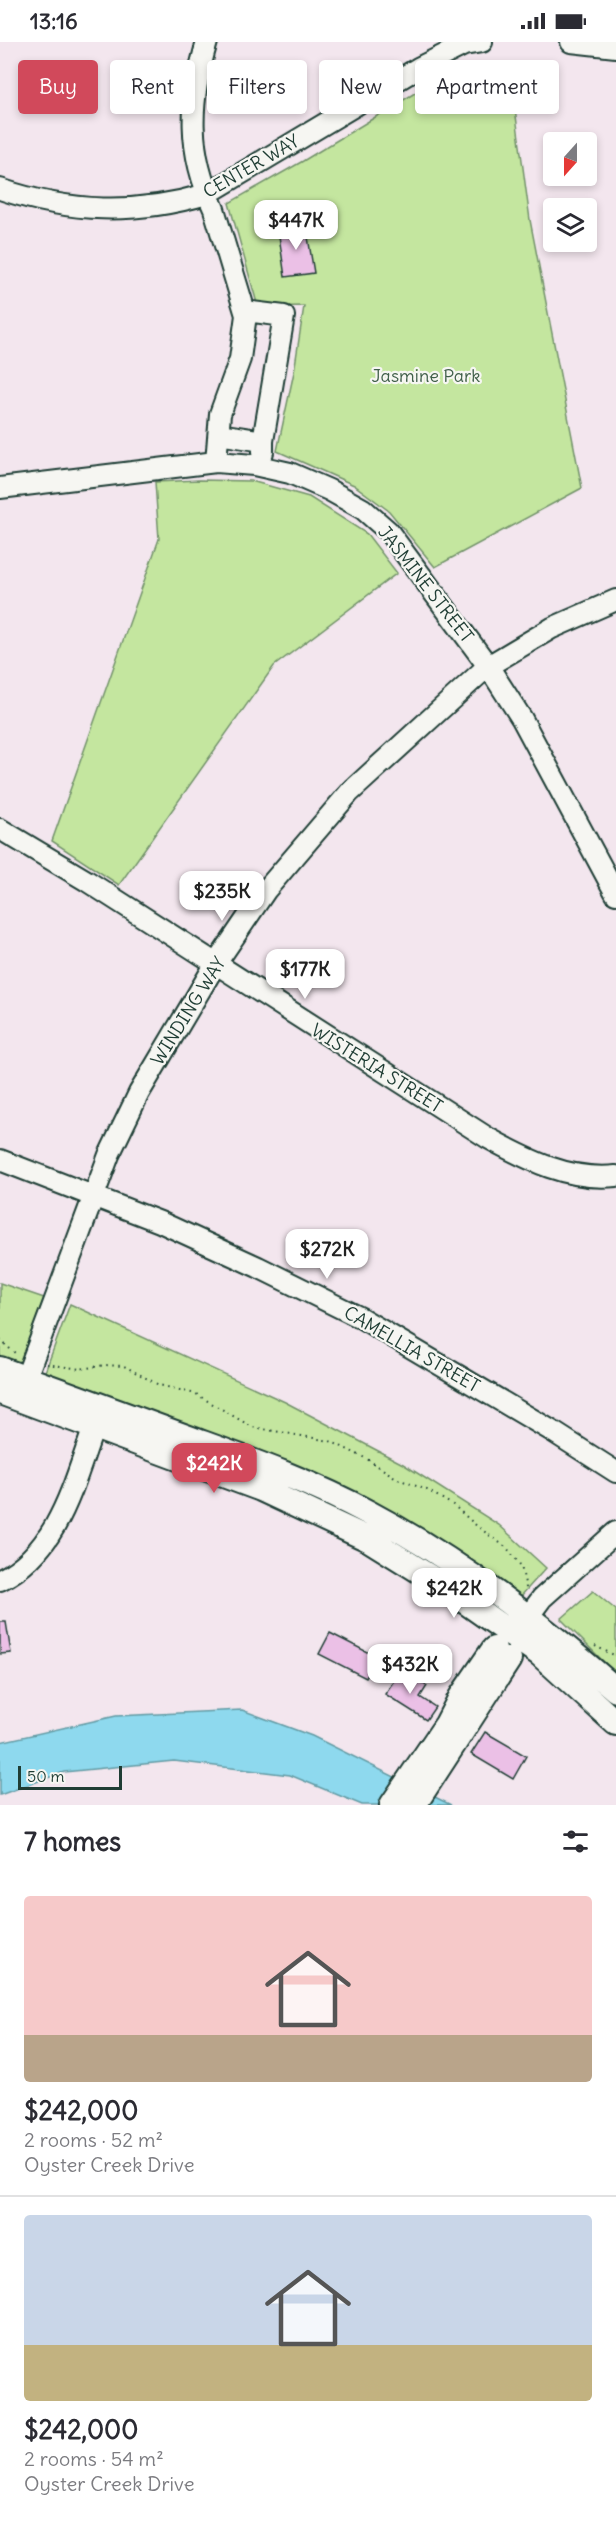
<!DOCTYPE html>
<html lang="en">
<head>
<meta charset="utf-8">
<style>
	:root { --surface:#fff; --page:#f2f2f3; --text:#2b2b33; --muted:#7c7c81; --line:#e1e1e2; --accent:#d1495b }
	body { margin:0; font-family:Delius,sans-serif; background:var(--page); color:var(--text); height:100vh; display:flex; flex-direction:column; font-size:22px; white-space:nowrap }
	* { box-sizing:border-box; margin:0 }
	p { font-size:20px; color:var(--muted) }
	.icon { flex:none; width:33px; height:33px; fill:none; stroke:currentColor; stroke-width:2; stroke-linecap:round; stroke-linejoin:round }
	.map { position:relative; height:1763px; overflow:hidden }
	.details { display:flex; flex-direction:column; background:var(--surface); flex:1 }
	.details>* { flex:none }
	.hud { position:absolute; left:18px; top:18px; width:580px; height:54px; display:flex; gap:12px }
	.needle { width:39px; rotate:201deg }
	.tools { position:absolute; left:543px; top:90px; display:grid; gap:12px }
	.tools a { display:grid; place-items:center; width:54px; height:54px; border-radius:6px; background:var(--surface); box-shadow:0 3px 9px #0003; font-size:30px }
	.scale { position:absolute; left:18px; bottom:15px; width:104px; box-sizing:border-box; padding-left:6px; border:3px solid #1f3d34; border-top:0; font-size:16px; line-height:21px; white-space:nowrap; color:#1f3d34; -webkit-text-stroke:4px #f6f6f2; paint-order:stroke }
	.price { position:absolute; translate:-50% -51px; padding:0 14px; border-radius:12px; background:#fff; color:#222; font-size:20px; line-height:39px; filter:drop-shadow(0 2px 3px #0008) }
	.price::after { content:''; position:absolute; left:50%; top:36px; width:18px; height:14px; margin-left:-9px; background:inherit; clip-path:polygon(0 0,100% 0,50% 100%) }
	.price.active { background:var(--accent); color:#fff }
	ul { padding:0; list-style:none }
	li { display:grid; align-content:center; gap:12px; height:318px; padding:0 24px }
	li+li { border-top:2px solid var(--line) }
	li span { display:grid; place-items:center; height:186px; border-radius:6px; color:#555 }
	li>.icon { margin-inline-start:auto }
	span .icon { width:108px; height:108px; fill:#fffc; stroke-width:1 }
	li b { font-size:26px }
	h2 { display:flex; justify-content:space-between; align-items:center; height:72px; padding:0 24px; font-size:26px }
	.pill { padding:0 21px; border-radius:6px; background:var(--surface); box-shadow:0 3px 9px #0003; font-size:21px; line-height:54px }
	.pill.active { background:var(--accent); color:#fff }
	.status { display:flex; justify-content:space-between; align-items:center; height:42px; padding:0 30px; background:var(--surface); direction:ltr }
	.status svg { height:16px; fill:currentColor }
	.map>svg:first-child { display:block }
</style>
</head>
<body>
<div class="status"><b>13:16</b><svg viewBox="0 0 49 12"><path d="M0 12V9h3v3zM5 12V6h3v6zM10 12V3h3v9zM15 12V0h3v12zM26 1h20v11H26zM47 4h2v5h-2z"/></svg></div>
<div class="map">
<svg width="616" height="1763" viewBox="0 0 616 1763">
	<rect width="100%" height="100%" fill="#f3e6ee"/>
	<filter id="ink" filterUnits="userSpaceOnUse"><feTurbulence type="fractalNoise" baseFrequency=".0167" numOctaves="2"/><feDisplacementMap in="SourceGraphic" scale="12" xChannelSelector="R" yChannelSelector="G"/><feConvolveMatrix kernelMatrix="1 2 1 2 8 2 1 2 1" color-interpolation-filters="sRGB"/></filter>
	<g filter="url(#ink)">
		<path fill="#c4e69f" stroke="#72926a" stroke-width="1.5" d="M509,22L530,178L582,446L435,525L389,469L354,443L277,409L294,330L304,264L258,265L229,161L303,119L438,37L464,26Z
			M199,438L251,439L309,455L367,492L397,531L274,624L119,843L52,799L159,497L155,440Z
			M0,1241L44,1256L21,1319L9,1322L0,1318Z
			M70,1262L285,1360L403,1422L499,1483L546,1526L520,1555L497,1537L397,1475L340,1445L270,1413L45,1330Z
			M593,1549L616,1568V1632L561,1577Z"/>
		<path fill="#8ed9ee" stroke="#629ba4" stroke-width="1.5" d="M242,1668L312,1694L451,1763H362L290,1733L174,1719L64,1730L0,1753V1700L116,1674Z"/>
		<path fill="#ebc0e6" stroke="#1f3d34" stroke-width="1.5" d="M306,183L314,231L285,235L278,187Z
			M0,1580H6L11,1611L0,1612Z
			M330,1591L377,1615L366,1636L319,1612Z
			M401,1628L427,1644L420,1655L435,1665L426,1678L385,1652Z
			M485,1690L526,1714L513,1737L471,1712Z"/>
		<g fill="none" stroke-linecap="round" stroke-linejoin="round">
			<defs>
				<path id="minor" d="M207,0C189,60 187,109 214,167L246,273L240,317L220,372L216,420
					M571,0L616,5
					M0,147C71,171 135,173 207,152L418,26L464,3L482,0
					M245,269L284,274L263,399
					M219,392L263,399V410
					M0,446L216,420L254,423L290,431L329,448L363,467L388,489L488,624L522,677L616,852
					M0,787L87,839L488,1096C528,1118 569,1139 616,1134
					M0,1118L160,1180L258,1225L361,1276L552,1389L616,1430
					M21,1349L109,1113L139,1051L215,923L266,848L349,751L488,624L552,586L616,558
					M0,1538C63,1507 75,1432 99,1372
					M519,1587L542,1556L616,1490"/>
				<path id="major" d="M0,1327C66,1351 131,1375 197,1399C255,1420 314,1441 369,1471C460,1519 539,1581 616,1648
					M0,1350L261,1447L370,1498L436,1539L540,1612L616,1681
					M392,1763L447,1682L461,1655L494,1607
					M414,1763L509,1617"/>
			</defs>
			<use href="#minor" stroke="#1f3d34" stroke-width="24"/>
			<use href="#major" stroke="#1f3d34" stroke-width="28"/>
			<path stroke="#1f3d34" stroke-width="2" stroke-dasharray="1.5 4.5" stroke-linecap="butt" d="M0,1298L16,1312
				M47,1322L80,1327L105,1323L124,1324L159,1343L196,1352L252,1385L330,1399L367,1417L398,1437L427,1448L453,1463L478,1485L507,1506L521,1524L527,1550
				M595,1604L616,1614"/>
			<use href="#minor" stroke="#f6f6f2" stroke-width="20"/>
			<use href="#major" stroke="#f6f6f2" stroke-width="24"/>
		</g>
	</g>
	<g text-anchor="middle" dominant-baseline="central" stroke-width="4.5" stroke-linejoin="round" paint-order="stroke">
		<g font-size="18" fill="#1f3d34" stroke="#f6f6f2">
			<text transform="translate(251 124) rotate(-30)">CENTER WAY</text>
			<text transform="translate(426 542) rotate(52)">JASMINE STREET</text>
			<text transform="translate(188 969) rotate(-58)">WINDING WAY</text>
			<text transform="translate(377 1026) rotate(32)">WISTERIA STREET</text>
			<text transform="translate(412 1307) rotate(30)">CAMELLIA STREET</text>
		</g>
		<g font-size="18" fill="#405f49" stroke="#f6f6f2">
			<text x="426" y="333">Jasmine Park</text>
		</g>
	</g>
</svg>
<div class="tools">
<a><svg class="needle" viewBox="-14 -14 28 28"><path d="M0-13l5 13h-10z" fill="#e53935"/><path d="M0 13l5-13h-10z" fill="#7c7c81"/></svg></a>
<a><svg class="icon" aria-label="layers" viewBox="0 0 24 24"><path d="M12 4l9 5-9 5-9-5zM3 14l9 5 9-5"/></svg></a>
</div>
<div class="scale">50 m</div>
<b class="price" style="left:296px;top:209px">$447K</b>
<b class="price" style="left:222px;top:880px">$235K</b>
<b class="price" style="left:305px;top:958px">$177K</b>
<b class="price" style="left:327px;top:1238px">$272K</b>
<b class="price active" style="left:214px;top:1452px">$242K</b>
<b class="price" style="left:454px;top:1577px">$242K</b>
<b class="price" style="left:410px;top:1653px">$432K</b>
<div class="hud">
<a class="pill active">Buy</a>
<a class="pill">Rent</a>
<a class="pill">Filters</a>
<a class="pill">New</a>
<a class="pill">Apartment</a>
</div>
</div>
<section class="details">
<h2>7 homes<svg class="icon" aria-label="filters" viewBox="0 0 24 24"><path d="M4 7h16M4 17h16"/><circle cx="9" cy="7" r="2"/><circle cx="15" cy="17" r="2"/></svg></h2>
<ul>
<li><span style="background:linear-gradient(#f6c9c9 75%,#b9a48a 0)"><svg class="icon" aria-label="home" viewBox="0 0 24 24"><path d="M3 11l9-7 9 7M6 9v11h12V9"/></svg></span><div><b>$242,000</b><p>2 rooms · 52 m²</p><p>Oyster Creek Drive</p></div></li>
<li><span style="background:linear-gradient(#c9d6e8 70%,#c2b280 0)"><svg class="icon" aria-label="home" viewBox="0 0 24 24"><path d="M3 11l9-7 9 7M6 9v11h12V9"/></svg></span><div><b>$242,000</b><p>2 rooms · 54 m²</p><p>Oyster Creek Drive</p></div></li>
</ul>
</section>
</body>
</html>
